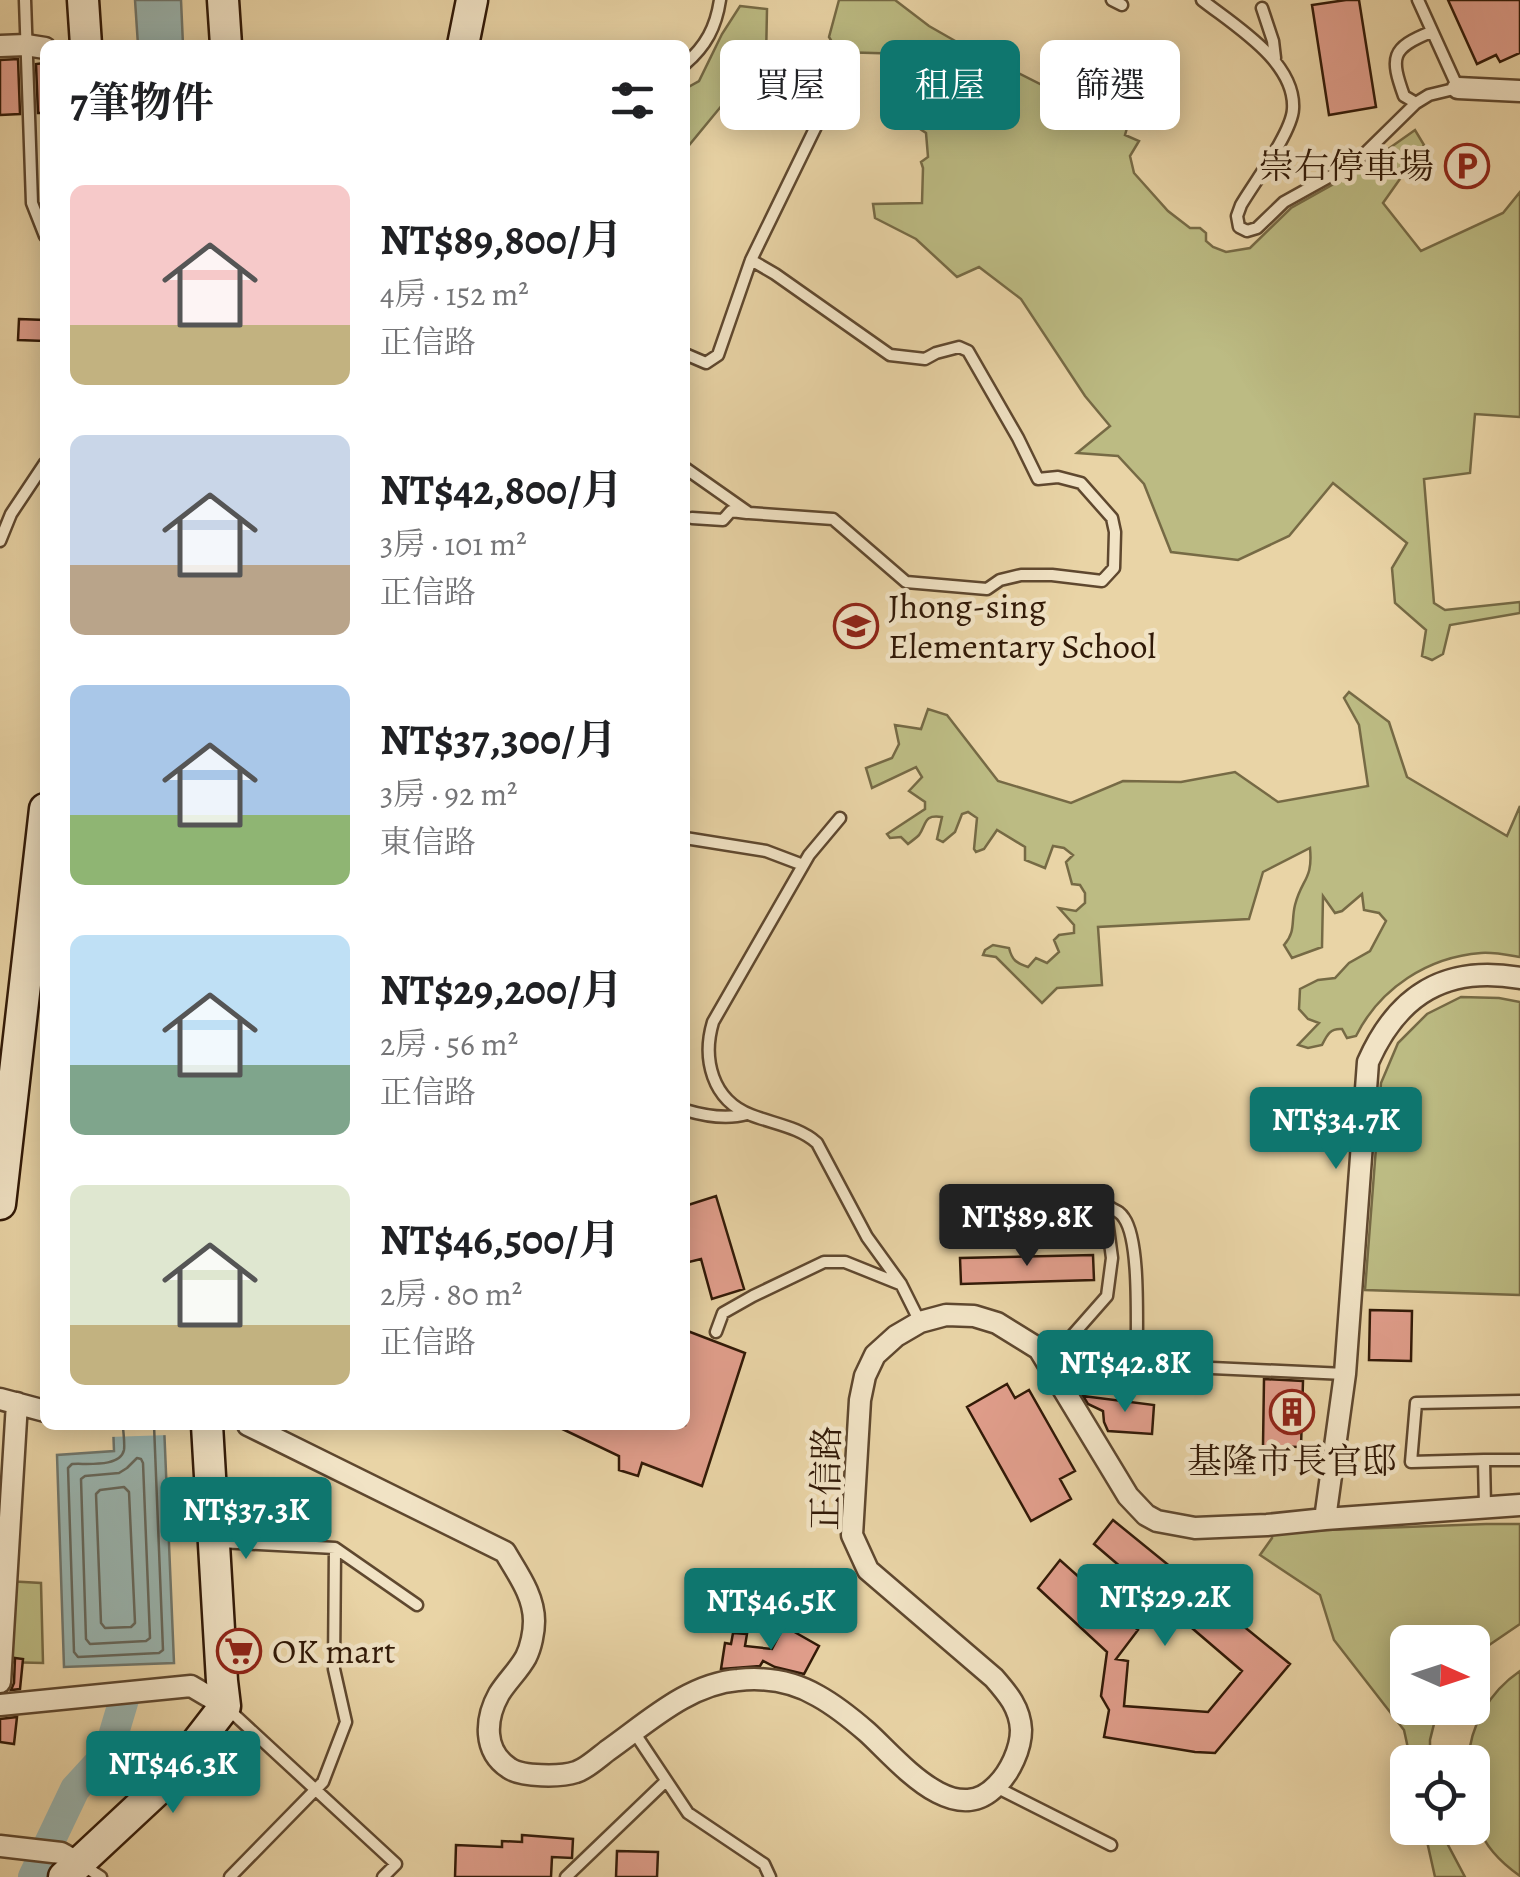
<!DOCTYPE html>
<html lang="zh-TW">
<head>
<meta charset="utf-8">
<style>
	:root { --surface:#fff; --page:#f2f2f2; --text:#202124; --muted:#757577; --accent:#0f766e }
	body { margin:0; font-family:Alegreya,"Noto Serif TC",serif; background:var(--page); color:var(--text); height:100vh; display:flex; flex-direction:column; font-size:38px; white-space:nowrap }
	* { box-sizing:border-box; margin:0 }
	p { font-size:32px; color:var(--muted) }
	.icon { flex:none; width:55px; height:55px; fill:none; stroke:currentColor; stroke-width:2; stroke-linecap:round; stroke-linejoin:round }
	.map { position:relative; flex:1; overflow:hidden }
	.details { position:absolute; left:40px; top:40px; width:650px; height:1390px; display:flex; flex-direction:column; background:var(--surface); border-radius:15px; box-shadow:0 5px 25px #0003 }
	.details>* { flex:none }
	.hud { position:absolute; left:720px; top:40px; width:650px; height:90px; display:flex; gap:20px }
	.needle { width:65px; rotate:93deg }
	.fabs { position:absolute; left:1390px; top:1625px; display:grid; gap:20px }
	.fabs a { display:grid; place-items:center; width:100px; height:100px; border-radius:15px; background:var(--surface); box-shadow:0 5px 25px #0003; font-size:50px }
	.price { position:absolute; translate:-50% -85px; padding:0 22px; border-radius:10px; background:var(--accent); color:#fff; font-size:32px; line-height:65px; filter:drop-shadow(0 2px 5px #0008) }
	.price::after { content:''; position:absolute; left:50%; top:60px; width:30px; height:22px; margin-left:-15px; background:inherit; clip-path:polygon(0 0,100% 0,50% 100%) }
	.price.active { background:#222; color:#fff }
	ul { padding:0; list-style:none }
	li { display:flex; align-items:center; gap:30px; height:250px; padding:0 30px }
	li span { display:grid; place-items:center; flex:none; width:280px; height:200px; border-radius:15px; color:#555 }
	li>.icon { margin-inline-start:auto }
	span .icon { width:120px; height:120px; fill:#fffc; stroke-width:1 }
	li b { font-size:42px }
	h2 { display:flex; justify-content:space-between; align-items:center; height:120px; padding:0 30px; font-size:42px }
	.pill { padding:0 35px; border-radius:15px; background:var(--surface); box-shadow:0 5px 25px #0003; font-size:35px; line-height:90px }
	.pill.active { background:var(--accent); color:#fff }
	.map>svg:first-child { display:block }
</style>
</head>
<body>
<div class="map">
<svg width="1520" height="1877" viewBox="0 0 1520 1877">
	<rect width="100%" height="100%" fill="#e9d4a6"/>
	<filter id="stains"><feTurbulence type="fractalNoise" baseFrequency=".002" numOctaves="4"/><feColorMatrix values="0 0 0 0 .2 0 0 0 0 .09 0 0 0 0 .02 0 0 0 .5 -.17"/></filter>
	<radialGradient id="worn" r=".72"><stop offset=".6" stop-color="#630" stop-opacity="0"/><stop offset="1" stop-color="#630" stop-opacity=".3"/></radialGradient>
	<path fill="#bcbb83" stroke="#766a45" stroke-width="2.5" d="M839,0H895L929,26L957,42L1127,128L1125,135L1139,141L1130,156L1134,173L1168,211L1190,228H1200L1206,233V241L1213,247L1226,252L1250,248L1291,208L1357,171L1415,130L1424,145L1383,203L1421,251L1503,213L1520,192V417L1475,414L1470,473L1424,479L1434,603L1445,610L1520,602V613L1450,625L1443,654L1432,660L1422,656L1426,630L1395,603L1392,568L1407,543L1333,483L1289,536L1238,560L1171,552L1144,484L1118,456L1077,453L1110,426L1085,396L1021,299L979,267L957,277L916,239L875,218L873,204L922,203L923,168L921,162L928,157L926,133L914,125L907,54L838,52L829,37Z
		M740,6L767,9L766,59L723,104L686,149L688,223L685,220V89L699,81L722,34Z
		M1349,692L1389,722L1407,777L1507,836L1520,806V957C1508,955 1493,952 1481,953C1428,957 1380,988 1356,1036L1347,1038L1342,1029C1330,1028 1327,1035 1322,1045L1308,1048L1298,1045L1319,1023L1308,1019L1299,1009L1300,989L1318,980L1335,978L1349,963L1370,951L1386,921L1379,913L1364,910L1362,894L1342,911L1335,913L1323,896L1322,947L1292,958L1284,945C1296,932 1291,921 1295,905C1302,878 1313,880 1310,848L1263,872L1249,919L1098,927L1102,985L1057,988L1042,1003L996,957L983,955L985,950L993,945L1009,948C1012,960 1016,963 1028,967L1036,958L1047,963L1059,952L1054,940L1059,935L1074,933V925L1059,908L1076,911L1085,903V893L1080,885L1072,884L1066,862L1073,855L1064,848L1053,846L1045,868L1025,860V847L997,830L984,849L976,852L974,849L977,818L968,812L962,814L955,832L943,842L937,839L942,817C923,814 927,824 919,835C916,838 912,841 908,844L901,837L890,838L887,834L925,809V802L909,791L922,777L916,767L872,788L866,768L892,758L899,744L895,725L921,729L928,709L947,715L998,781L1071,803L1123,781L1181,782L1235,772L1278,802L1368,786L1359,725L1344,698Z
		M1461,997L1499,998L1520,1002V1295L1365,1290L1381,1083L1398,1043L1427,1014Z
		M1486,1524H1520V1624L1473,1656L1472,1642H1408V1708H1438L1430,1740V1762H1411L1404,1730L1334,1640L1320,1595L1260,1555L1272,1538V1532Z
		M6,1581L41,1583L43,1663L1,1662Z
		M1520,1671V1876C1473,1843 1472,1816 1472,1762H1468C1470,1726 1489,1692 1520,1671Z
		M1424,1828H1439L1465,1877H1435Z"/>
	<path fill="#9ab6b1" stroke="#70776d" stroke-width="2.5" d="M135,0H181L183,45H138Z
		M113,1425H164L174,1663L64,1667L57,1455L114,1451Z"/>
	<path fill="#e9d4a6" d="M108,1425H169V1435L109,1437Z"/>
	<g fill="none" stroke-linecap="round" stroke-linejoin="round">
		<path stroke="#66685c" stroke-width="2.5" d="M123,1425C123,1432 125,1442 124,1450C120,1468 86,1463 72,1464L68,1468L74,1652L78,1657L159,1653L163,1650L154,1425
			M137,1458L141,1459L143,1463L150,1638L146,1641L90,1644L86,1639L81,1479L85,1476L119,1473L127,1468Z
			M124,1487L129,1492L135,1623L131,1627L105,1628L101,1623L96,1494L100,1490Z"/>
		<path stroke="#9ab6b1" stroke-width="30" d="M33,1877L75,1789L108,1753L125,1696"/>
	</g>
	<path fill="#e29f8d" stroke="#311907" stroke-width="2.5" d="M1346,0H1359L1376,107L1329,115L1312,5Z
		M1448,0H1520V53L1500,62L1496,55L1477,64Z
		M18,59L20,114L0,115V60Z
		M45,63V113H38L36,64Z
		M19,319L45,320V341L18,340Z
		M716,1196L744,1289L712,1299L701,1259L685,1263V1206Z
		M1093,1255L1094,1280L961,1284L960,1258Z
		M1370,1310L1412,1311L1411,1361L1369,1360Z
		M685,1330L745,1353L702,1486L642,1463L638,1476L619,1470V1456L554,1425H685Z
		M1264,1379L1303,1381L1301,1447L1263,1446Z
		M1007,1384L1015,1398L1029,1390L1075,1471L1060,1479L1071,1499L1031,1521L967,1407Z
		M1083,1396L1154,1405L1152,1434L1108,1431L1104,1422L1103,1411L1088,1404Z
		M1113,1520L1290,1664L1215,1753L1195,1752L1104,1737L1109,1710L1101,1696L1107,1652L1038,1588L1060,1560L1138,1630L1116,1659L1128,1661L1124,1706L1208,1712L1242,1671L1094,1544Z
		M784,1626L819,1646L804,1674L775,1667L763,1661L760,1666L721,1669L725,1643L731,1644L733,1633L747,1634L745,1646L772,1649Z
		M15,1658L23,1659L20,1689L11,1690L14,1683Z
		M17,1717L14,1744L0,1742V1719Z
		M144,1738L162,1757L135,1786L115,1765Z
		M522,1835L573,1839L572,1858L552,1857L551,1877H455L456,1845L502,1847V1841L522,1842Z
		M617,1851L658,1852L657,1877H616Z"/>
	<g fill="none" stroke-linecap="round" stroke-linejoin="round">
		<defs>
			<path id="lane" d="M25,0L32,203L45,236
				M1112,0L1122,5
				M1202,0C1235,26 1296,62 1293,109C1292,132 1254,183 1241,205L1237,216L1239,227L1247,231L1257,228L1284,202L1356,162L1416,103L1429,95L1458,88L1418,0
				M1262,8L1273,41L1275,58
				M685,64C706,46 716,27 720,0
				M1416,103L1404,96C1390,57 1391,48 1431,32
				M685,354L706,363L718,355L751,260L843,71
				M685,468L749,513L833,519L906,582L987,589L1000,580L1021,575H1052L1102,581L1114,568L1115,532L1112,518L1081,483L1058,477L1038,479L1018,438L968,351L959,347L936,353L925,359L890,355L775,274L751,260
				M692,518L723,520L731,511L747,513
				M0,541L11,514L45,463
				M840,818L809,855L713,1022C702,1059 712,1100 751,1115C774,1124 799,1127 817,1143L867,1237L901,1284L920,1322
				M685,838L766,851L803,865
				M685,1110C705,1116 726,1120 747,1114
				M716,1332L723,1313L753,1296L824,1262H845L900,1284
				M1063,1346L1107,1296L1112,1258L1106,1213L1111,1208C1117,1211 1120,1212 1124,1218C1141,1242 1136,1328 1137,1361
				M1040,1349C1074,1345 1115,1350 1146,1365L1345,1374
				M1484,1460L1411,1462L1416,1403L1520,1401
				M1485,1507L1484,1460H1520
				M220,1542L335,1548L334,1669L346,1722L323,1782L230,1877
				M335,1548L417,1605
				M226,1707L396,1864L383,1877
				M634,1732L688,1813L764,1864L770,1877
				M996,1787L1111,1845
				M84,1866L101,1877
				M566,1877L666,1781"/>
			<path id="street" d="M0,46L26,45L45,48
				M1458,88L1520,91
				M0,1399L45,1411
				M248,1425L505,1552C517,1573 534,1595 534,1621C534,1632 531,1647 526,1657C519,1670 507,1681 499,1694C485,1719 483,1751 509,1768C521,1777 561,1777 576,1772C586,1769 598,1758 607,1751C647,1723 688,1684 738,1680C766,1677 794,1682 818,1696C836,1706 852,1719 867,1732C898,1760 954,1831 997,1785C1010,1772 1021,1749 1021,1730C1020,1708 1008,1694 994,1678L868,1570L852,1535L860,1400L865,1376L875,1355L896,1336L920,1322L946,1315L974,1316L997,1323L1039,1349L1128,1496L1146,1515L1157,1521L1195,1528L1267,1525L1325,1519L1520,1505
				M1325,1519L1345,1374L1368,1062C1398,994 1446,965 1520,978
				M0,1682L17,1403
				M0,1705L191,1686L225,1706
				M0,1846L61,1853L79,1863"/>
			<path id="secondary" d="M83,0L86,45
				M223,0L226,45
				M463,45L472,0
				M0,1204L45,809
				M64,1877L167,1781L225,1706L222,1681L207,1425"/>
		</defs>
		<use href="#lane" stroke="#5f482f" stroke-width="15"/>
		<use href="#street" stroke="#5f482f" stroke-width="25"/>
		<use href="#secondary" stroke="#311907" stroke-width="35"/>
		<use href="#lane" stroke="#f1e3c5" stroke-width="10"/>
		<use href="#street" stroke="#f1e3c5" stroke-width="20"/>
		<use href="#secondary" stroke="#f1e3c5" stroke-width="30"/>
	</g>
	<defs>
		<symbol id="parking-ring" viewBox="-11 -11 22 22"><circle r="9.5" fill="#f1e3c5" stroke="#8f2418" stroke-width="1.5"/><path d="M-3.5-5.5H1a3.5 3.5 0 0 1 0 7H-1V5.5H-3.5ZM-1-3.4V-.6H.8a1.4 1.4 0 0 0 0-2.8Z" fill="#8f2418"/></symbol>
		<symbol id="school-ring" viewBox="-11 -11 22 22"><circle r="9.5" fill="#f1e3c5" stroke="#8f2418" stroke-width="1.5"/><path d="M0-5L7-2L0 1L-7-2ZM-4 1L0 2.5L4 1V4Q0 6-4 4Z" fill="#8f2418"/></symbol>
		<symbol id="building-ring" viewBox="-11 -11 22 22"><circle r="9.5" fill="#f1e3c5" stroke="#8f2418" stroke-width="1.5"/><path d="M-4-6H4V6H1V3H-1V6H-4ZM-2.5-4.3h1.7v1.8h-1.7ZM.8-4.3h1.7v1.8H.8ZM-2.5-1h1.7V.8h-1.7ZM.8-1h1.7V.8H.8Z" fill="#8f2418"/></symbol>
		<symbol id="supermarket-ring" viewBox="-11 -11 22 22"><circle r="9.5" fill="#f1e3c5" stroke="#8f2418" stroke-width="1.5"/><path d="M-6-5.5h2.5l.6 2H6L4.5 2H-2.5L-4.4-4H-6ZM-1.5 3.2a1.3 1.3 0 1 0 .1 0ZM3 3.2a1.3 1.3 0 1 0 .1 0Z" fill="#8f2418"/></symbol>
	</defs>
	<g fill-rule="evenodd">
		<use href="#parking-ring" x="1442" y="141" width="50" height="50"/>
		<use href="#school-ring" x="831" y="601" width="50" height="50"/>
		<use href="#building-ring" x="1267" y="1387" width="50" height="50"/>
		<use href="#supermarket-ring" x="214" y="1626" width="50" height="50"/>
	</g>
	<g text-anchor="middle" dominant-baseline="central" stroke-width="9" stroke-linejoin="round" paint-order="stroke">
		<g font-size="35" fill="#311907" stroke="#f1e3c5" text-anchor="start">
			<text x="1434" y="166" text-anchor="end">崇右停車場</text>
			<text x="888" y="606">Jhong-sing<tspan x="888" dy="40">Elementary School</tspan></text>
			<text x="1292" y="1461" text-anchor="middle">基隆市長官邸</text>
			<text x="272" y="1651">OK mart</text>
		</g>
		<g font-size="35" fill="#311907" stroke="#f1e3c5">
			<text transform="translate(826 1478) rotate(-89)">正信路</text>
		</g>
	</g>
	<rect width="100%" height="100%" filter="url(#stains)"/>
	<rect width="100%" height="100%" fill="url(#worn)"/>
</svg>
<div class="fabs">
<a><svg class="needle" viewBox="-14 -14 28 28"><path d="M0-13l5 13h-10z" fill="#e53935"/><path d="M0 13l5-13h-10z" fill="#757577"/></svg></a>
<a><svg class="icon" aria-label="locate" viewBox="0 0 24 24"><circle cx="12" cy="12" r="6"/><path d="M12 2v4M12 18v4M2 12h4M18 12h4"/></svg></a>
</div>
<b class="price" style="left:1336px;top:1172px">NT$34.7K</b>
<b class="price active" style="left:1027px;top:1269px">NT$89.8K</b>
<b class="price" style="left:1125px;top:1415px">NT$42.8K</b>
<b class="price" style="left:246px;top:1562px">NT$37.3K</b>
<b class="price" style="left:1165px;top:1649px">NT$29.2K</b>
<b class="price" style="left:771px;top:1653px">NT$46.5K</b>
<b class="price" style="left:173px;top:1816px">NT$46.3K</b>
<div class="hud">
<a class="pill">買屋</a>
<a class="pill active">租屋</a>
<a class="pill">篩選</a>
</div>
<section class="details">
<h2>7筆物件<svg class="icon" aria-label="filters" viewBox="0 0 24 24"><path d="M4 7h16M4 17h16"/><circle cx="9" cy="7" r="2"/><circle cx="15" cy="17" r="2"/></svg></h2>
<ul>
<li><span style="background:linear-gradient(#f6c9c9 70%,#c2b280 0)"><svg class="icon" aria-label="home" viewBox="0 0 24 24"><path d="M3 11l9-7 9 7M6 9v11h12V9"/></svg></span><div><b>NT$89,800/月</b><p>4房 · 152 m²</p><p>正信路</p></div></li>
<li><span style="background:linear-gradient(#c9d6e8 65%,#b9a48a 0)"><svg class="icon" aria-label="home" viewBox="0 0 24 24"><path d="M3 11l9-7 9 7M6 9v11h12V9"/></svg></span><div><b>NT$42,800/月</b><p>3房 · 101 m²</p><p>正信路</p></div></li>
<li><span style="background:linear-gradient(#a9c7e8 65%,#8fb573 0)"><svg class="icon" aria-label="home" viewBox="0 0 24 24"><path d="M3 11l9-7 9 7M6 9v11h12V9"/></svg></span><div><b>NT$37,300/月</b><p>3房 · 92 m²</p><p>東信路</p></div></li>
<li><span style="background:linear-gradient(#bfe0f5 65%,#7fa58c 0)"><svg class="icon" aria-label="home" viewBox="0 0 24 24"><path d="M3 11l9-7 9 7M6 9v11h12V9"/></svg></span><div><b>NT$29,200/月</b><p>2房 · 56 m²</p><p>正信路</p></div></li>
<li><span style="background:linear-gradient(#dfe7d0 70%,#c2b280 0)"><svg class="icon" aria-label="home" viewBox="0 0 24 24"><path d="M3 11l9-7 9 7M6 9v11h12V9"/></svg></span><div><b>NT$46,500/月</b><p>2房 · 80 m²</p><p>正信路</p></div></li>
</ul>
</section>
</div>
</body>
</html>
